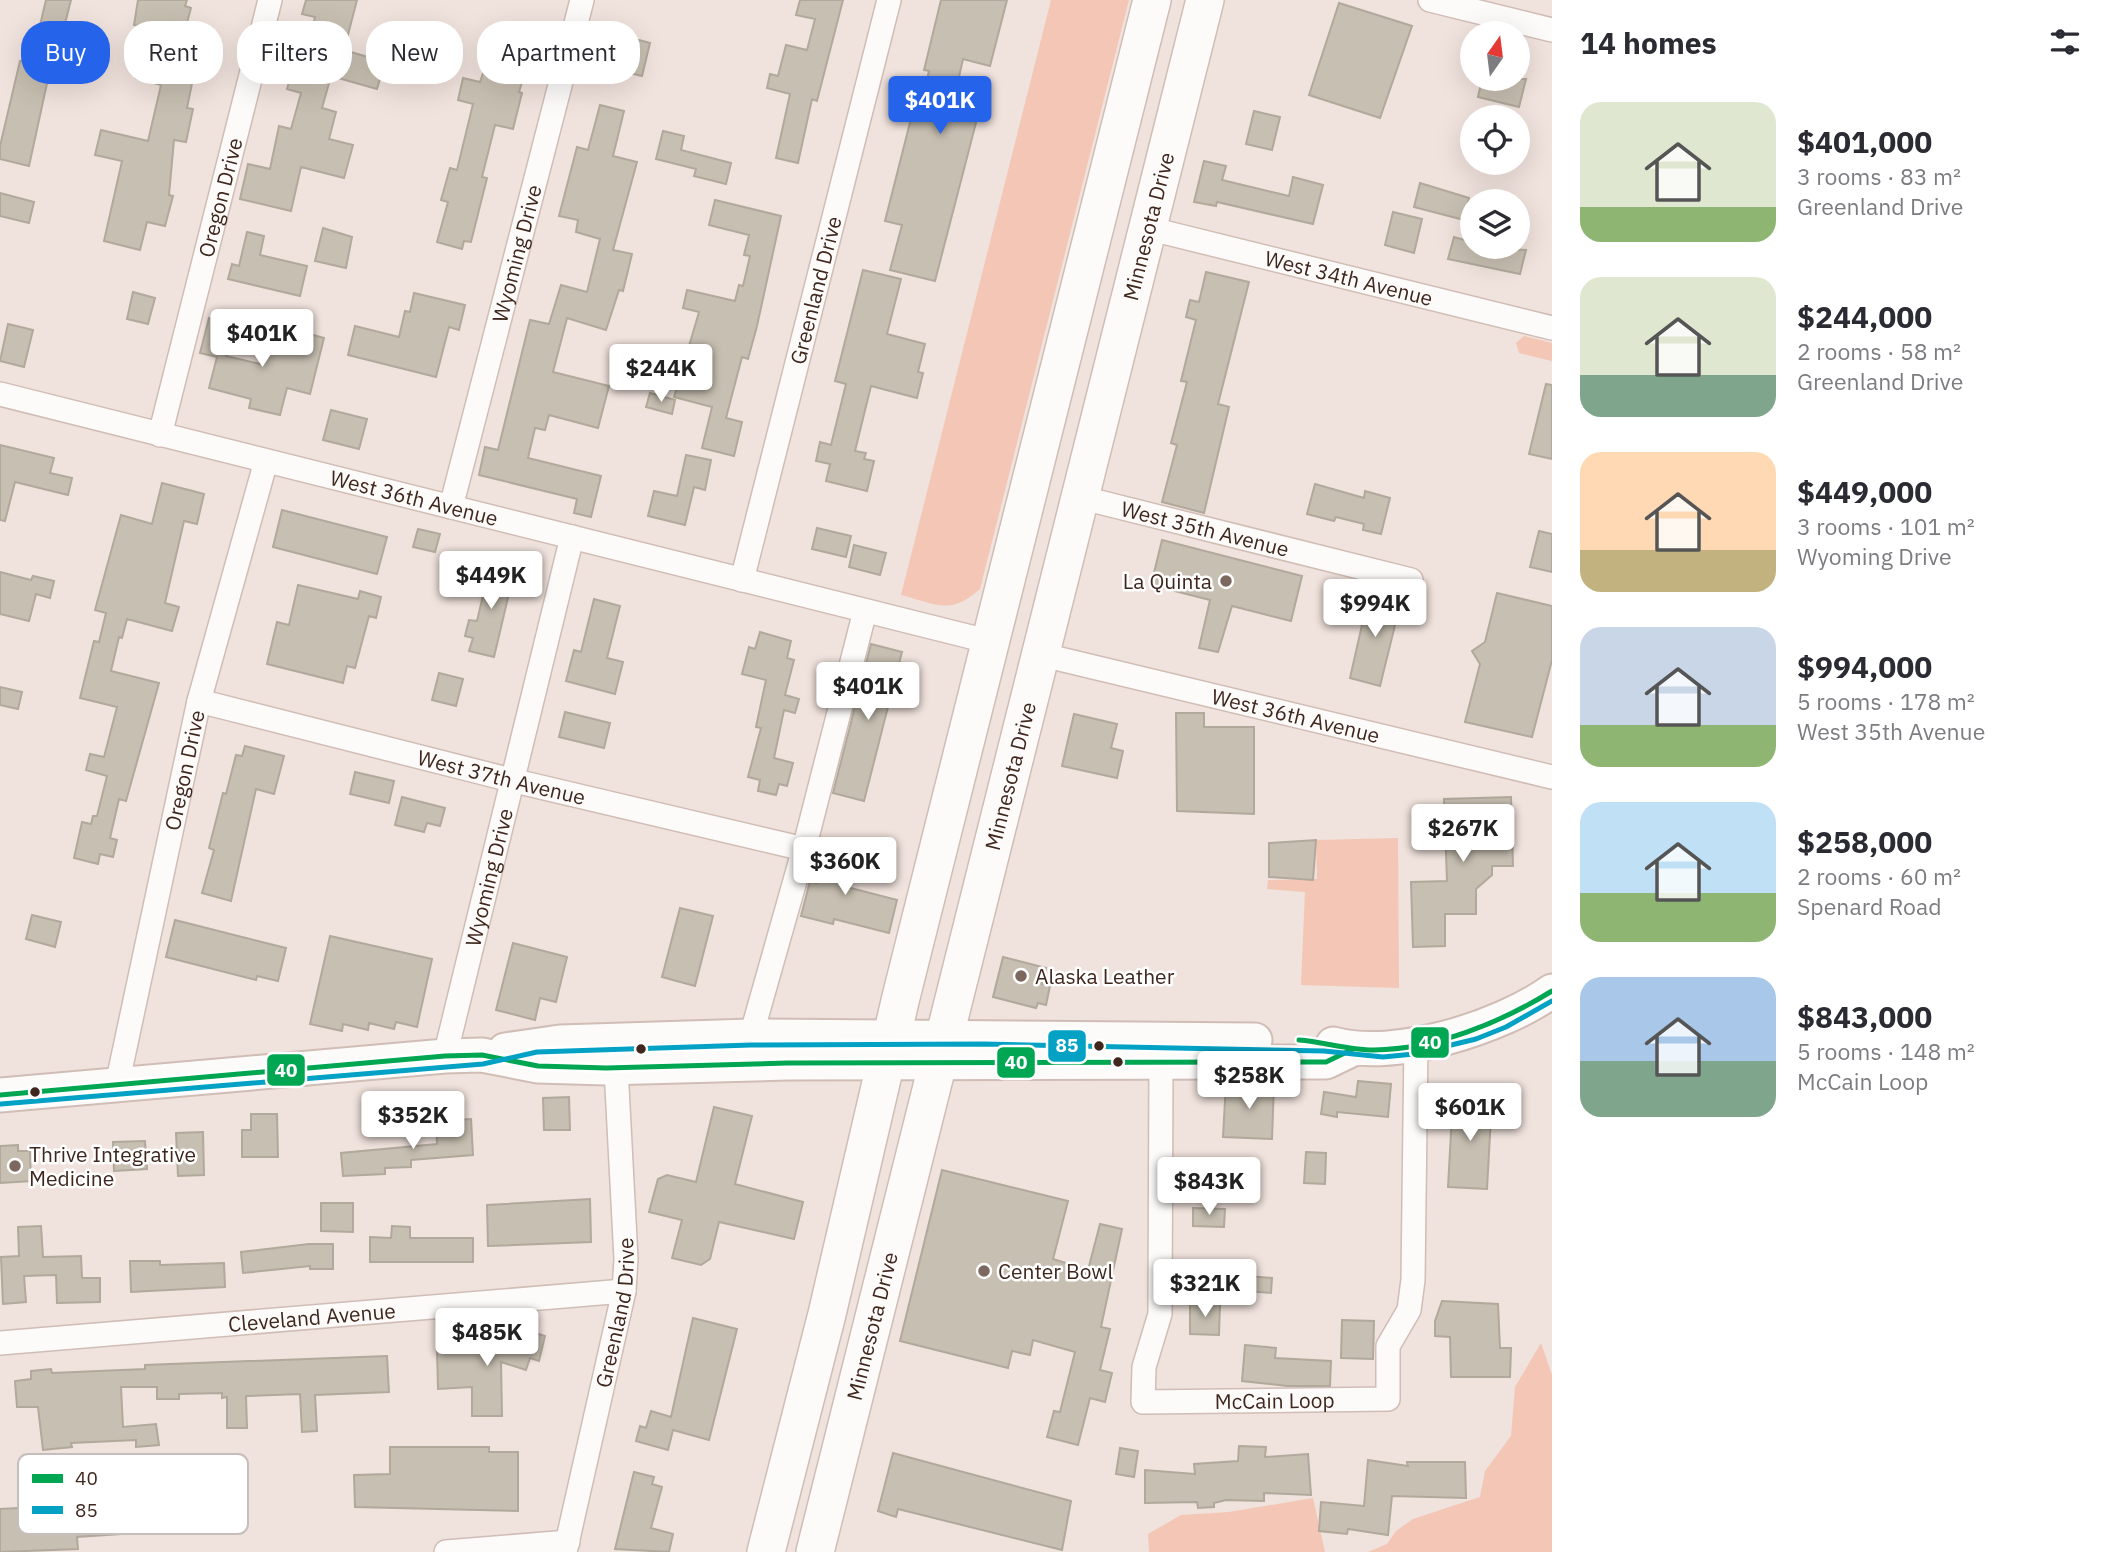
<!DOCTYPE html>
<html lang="en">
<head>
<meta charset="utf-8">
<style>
	:root { --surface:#fff; --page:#f7f7f7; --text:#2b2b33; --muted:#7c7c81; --accent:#2563eb }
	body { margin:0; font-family:"IBM Plex Sans",sans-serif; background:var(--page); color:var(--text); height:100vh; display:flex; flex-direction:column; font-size:26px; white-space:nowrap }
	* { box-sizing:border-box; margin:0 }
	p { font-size:23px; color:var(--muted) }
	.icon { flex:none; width:38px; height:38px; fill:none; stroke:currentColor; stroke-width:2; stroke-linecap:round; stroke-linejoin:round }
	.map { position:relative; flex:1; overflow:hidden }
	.panel { display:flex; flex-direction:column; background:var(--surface); width:560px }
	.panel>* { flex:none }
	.banner { position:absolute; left:21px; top:21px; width:665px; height:63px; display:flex; gap:14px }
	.needle { width:46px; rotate:14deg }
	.fabs { position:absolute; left:1460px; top:21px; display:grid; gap:14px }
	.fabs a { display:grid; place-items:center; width:70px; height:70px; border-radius:50%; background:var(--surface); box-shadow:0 7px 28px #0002; font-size:35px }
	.price { position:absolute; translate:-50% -60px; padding:0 16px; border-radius:7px; background:#fff; color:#222; font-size:23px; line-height:46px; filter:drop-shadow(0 2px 4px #0008) }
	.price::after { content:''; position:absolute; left:50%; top:42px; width:21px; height:16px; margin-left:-10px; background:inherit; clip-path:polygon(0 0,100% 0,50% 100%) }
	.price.selected { background:var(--accent); color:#fff }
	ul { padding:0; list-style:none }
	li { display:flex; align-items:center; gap:21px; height:175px; padding:0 28px }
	li span { display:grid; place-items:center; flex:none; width:196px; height:140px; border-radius:21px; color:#555 }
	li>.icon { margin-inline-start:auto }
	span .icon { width:84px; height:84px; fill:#fffc; stroke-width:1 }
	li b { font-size:30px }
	h2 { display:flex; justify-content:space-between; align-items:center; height:84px; padding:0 28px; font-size:30px }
	.chip { padding:0 24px; border-radius:28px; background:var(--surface); box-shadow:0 7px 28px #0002; font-size:24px; line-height:63px }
	.chip.selected { background:var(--accent); color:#fff }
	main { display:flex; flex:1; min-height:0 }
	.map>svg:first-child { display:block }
</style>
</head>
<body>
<main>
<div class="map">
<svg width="1552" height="1552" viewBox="0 0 1552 1552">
	<rect width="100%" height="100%" fill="#f0e2dc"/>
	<path fill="#f3c6b5" d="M1051,0H1129L980,589C950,616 936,604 901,595Z
		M1524,336L1552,343V361L1519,353L1516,343Z
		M1398,838L1399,988L1301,985L1305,892L1267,889L1268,880L1317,879L1316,840Z
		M1541,1343L1552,1375V1552H1368L1387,1544L1396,1531L1413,1519L1480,1497L1485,1471L1511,1436L1515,1387Z
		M1313,1498L1325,1552H1149L1148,1534L1181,1515L1229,1512Z"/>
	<path fill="#c7bfb1" stroke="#b1a99b" stroke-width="2" d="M46,0H71L58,51L73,55L69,70L51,65L29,166L0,159V146L20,61L31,63Z
		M138,0H187L185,6L191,8L180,49L198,54L187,108L193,109L186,142L174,140L169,195L173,196L165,226L147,222L140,250L104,241L122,161L95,155L101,130L148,141L161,85L136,78L149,29L134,25Z
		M306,0H357L344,50L385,62L377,89L331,76L322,108L336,112L329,139L353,145L344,178L301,167L291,211L240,199L248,164L270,169L279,126L291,129L301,93L287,89L296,58L304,60L315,17L302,14Z
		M800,0H843L817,101L812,99L798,163L776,158L790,94L767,88L770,74L778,76L786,45L807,50L815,19L796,15Z
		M941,0H1007L990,66L963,59L952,108L978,115L935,281L890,270L902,225L885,221L916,99L922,100L929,71L924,70Z
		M1339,3L1412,26L1380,118L1309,95Z
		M620,35L650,43L642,76L612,69Z
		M495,38L533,45L519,92L522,93L513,129L495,125L482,177L487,178L471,242L464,241L462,249L437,242L448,202L441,200L450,168L457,170L473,104L458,100L463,78L480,82Z
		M1482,79H1526L1519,107L1478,97Z
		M600,105L624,111L613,156L637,162L613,250L632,254L623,291L619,290L606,330L567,318L553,372L609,386L598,428L549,415L545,430L535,428L528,458L601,476L591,517L574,513L577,499L479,475L485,447L498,450L530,320L549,324L561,285L587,292L600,239L576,232L578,220L559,216L577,147L588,150Z
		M1254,111L1280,117L1272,150L1246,144Z
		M663,131L684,136L681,150L731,163L726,184L694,176L696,169L656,159Z
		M1204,161L1226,166L1222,180L1289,196L1293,177L1323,185L1313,224L1217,202L1216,206L1194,202Z
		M1420,183L1469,198L1464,220L1414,207Z
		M0,193L34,202L29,223L0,216Z
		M715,200L781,216L757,326L748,359L742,357L726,418L742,422L734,456L702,448L712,407L674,397L699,312L683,308L687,290L735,301L739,285L743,286L750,256L744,255L749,235L709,225Z
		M1393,212L1422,219L1414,253L1385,245Z
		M323,228L352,237L346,268L315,261Z
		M247,232L264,236L260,255L307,266L300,296L228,279L232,264L239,266Z
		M1454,237L1472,242V247L1526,250L1520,274L1448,259Z
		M863,270L901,279L887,334L925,344L918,372L923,373L917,398L871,386L855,451L866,453L864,459L874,461L867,491L826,481L830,464L816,461L820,442L831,445L846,384L835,381Z
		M1206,272L1249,282L1218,404L1229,407L1204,513L1162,502L1177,445L1171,443L1187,382L1181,381L1196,320L1186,317L1190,300L1199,302Z
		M133,292L155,298L148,324L127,319Z
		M414,293L465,305L459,330L449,327L436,377L348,355L355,326L399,337L405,311L410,312Z
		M209,318L234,325L226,356L260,364L266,340L302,349L306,333L324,338L310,394L287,388L280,415L249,408L251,399L209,388L217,357L200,353Z
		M8,324L33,330L24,367L0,361Z
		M1546,384L1552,385V459L1529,454Z
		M650,393L675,400L672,414L646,407Z
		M331,410L367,419L359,449L323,440Z
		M0,445L54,458L50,473L72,478L68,495L15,482L5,521L0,520Z
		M686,455L711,460L705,490L694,487L685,525L648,516L654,491L677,496Z
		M162,483L204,494L197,524L184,521L165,603L179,607L172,631L127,619L122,638L119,637L111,671L159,683L126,801L119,799L110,838L117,840L113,857L100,854L98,864L74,858L82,822L91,824L93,816H97L107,776L86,770L90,754L104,757L117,707L80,698L94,641L99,642L106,613L95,610L121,515L152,524Z
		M1315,484L1364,498L1365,491L1390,498L1381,534L1363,530L1364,524L1336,517L1334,521L1307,514Z
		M282,510L387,537L377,574L273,547Z
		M817,528L851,536L846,557L812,549Z
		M418,529L440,534L435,552L413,547Z
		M1539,531L1552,534V572L1530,567Z
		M1162,540L1302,576L1291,621L1232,606L1218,652L1199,648L1210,600L1151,585Z
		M854,545L886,553L880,575L849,567Z
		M491,562L515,568L494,657L469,651L473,638L465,636L469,620L477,621Z
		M0,572L31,580L33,576L54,581L50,598L36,594L29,621L0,614Z
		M298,585L358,599L360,591L381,597L376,618L369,616L355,668L347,666L343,683L267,664L277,622L289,625Z
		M1497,593L1552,606V660L1532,737L1465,722L1480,664L1472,651L1485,642Z
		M1369,594L1401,601L1380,686L1350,678Z
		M594,599L620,606L607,658L623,662L615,694L566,681L574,650L581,652Z
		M760,632L791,641L787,658L794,660L785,695L799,699L795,713L784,710L774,758L793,763L787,786L779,784L776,795L758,791L760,780L748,777L761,728L756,727L766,680L742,674L749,647L755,649Z
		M871,644L902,652L864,801L833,793Z
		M439,673L463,679L456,706L432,700Z
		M0,687L22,692L18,709L0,705Z
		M565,712L610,723L604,748L559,737Z
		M1176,713H1204V727H1254V814L1177,811Z
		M1074,714L1117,724L1111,748L1123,751L1117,778L1062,766Z
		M245,746L284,756L274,794L256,789L231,901L202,893L214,850L209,848L223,793L226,794L236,755L242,756Z
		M355,772L394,781L389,803L350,794Z
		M402,797L445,808L440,826L427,823L424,832L395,825Z
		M1511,797L1513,866H1492V875L1476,889V914H1445V946L1413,947L1411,882L1447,881L1444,799Z
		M1316,840L1313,880L1269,877V843Z
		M826,844L851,851L843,886L897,900L889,933L834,919L833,924L801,916L810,881L817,883Z
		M680,908L713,916L695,986L662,977Z
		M32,915L61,922L55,947L26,939Z
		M175,920L286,948L278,981L257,976L256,980L166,957Z
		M330,936L432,959L417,1027L396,1022L394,1029L369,1023L368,1030L343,1024L342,1031L310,1024Z
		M513,943L567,957L556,1002L540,998L535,1020L496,1010Z
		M1003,957L1046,968L1042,984L1050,986L1046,1005L1038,1003L1036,1008L993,997Z
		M1358,1081L1391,1084L1388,1117L1337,1112V1117L1321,1114L1324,1092L1356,1097Z
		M1226,1082L1274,1084L1272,1139L1223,1137Z
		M1453,1096L1492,1098L1487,1189L1448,1187Z
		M569,1097L570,1130H544L543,1098Z
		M714,1107L752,1116L735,1184L803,1202L794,1239L719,1222L710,1259L701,1265L672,1258L682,1220L649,1212L658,1179L667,1175L696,1182Z
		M251,1114H277L278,1157H242V1130H251Z
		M471,1119L473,1155L411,1160V1167L385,1168V1174L343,1176L341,1153L437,1144L436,1121Z
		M203,1132L204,1175L178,1176L176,1133Z
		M145,1141L147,1169L114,1171L113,1142Z
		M18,1145V1151H30L31,1181L0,1183V1146Z
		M1306,1152L1326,1153L1325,1184L1304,1183Z
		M942,1170L1068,1201L1053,1259L1088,1270L1100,1224L1122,1229L1101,1327L1110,1329L1100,1370L1112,1373L1105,1402L1090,1398L1078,1445L1047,1437L1054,1411L1060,1412L1075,1352L1033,1340L1030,1355L1012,1351L1008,1368L900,1341Z
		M590,1199L591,1242L488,1246L487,1205Z
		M321,1203H353V1232L321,1231Z
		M1193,1208L1225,1209L1224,1227L1193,1226Z
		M41,1226L43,1257L81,1256L82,1278H100V1302L57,1303L56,1275L24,1276L26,1302L3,1304L1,1257L19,1256L18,1227Z
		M392,1226L410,1227V1238H473V1262H370V1237L391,1238Z
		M309,1244H333V1269H310V1266L243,1273L241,1252Z
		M130,1261H160V1265L224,1263L225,1287L131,1292Z
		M1222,1274L1272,1278L1271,1293L1221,1289Z
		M1442,1301L1498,1304L1500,1348H1511L1510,1377H1451L1450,1337L1435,1336V1321Z
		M1190,1303L1220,1304L1219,1335L1190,1334Z
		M693,1318L737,1329L709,1440L673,1430L668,1450L636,1441L640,1426L646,1428L651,1411L671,1417Z
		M1342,1320L1374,1321L1373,1359L1341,1358Z
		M505,1324L545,1336L539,1361L530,1358L526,1370L501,1362L502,1416H472V1387L438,1389L437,1349L498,1347Z
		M1245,1345L1276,1348L1275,1358L1331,1361L1330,1386H1287L1242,1381Z
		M387,1356L389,1392L315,1395L317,1431L302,1432L300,1394L246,1396L247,1428H227V1397L222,1398V1393L179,1394V1399H157V1387H121L123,1427L156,1424L159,1445L136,1447V1440L71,1443L72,1447L43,1450L38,1407H17L15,1381L31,1379V1371L51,1369L52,1373L145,1369V1365Z
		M1239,1446L1266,1447L1265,1457L1308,1454L1311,1495L1264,1493V1501L1226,1500L1214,1503V1507L1198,1508L1197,1502L1145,1503V1470L1195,1474L1194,1464L1238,1461Z
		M390,1447H489V1452H518V1511L355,1507L354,1475L390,1474Z
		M1120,1448L1138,1451L1134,1477L1116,1474Z
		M893,1453L1071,1501L1062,1550L898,1509L896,1517L878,1511Z
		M1368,1460L1408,1466L1407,1462H1465L1466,1498L1392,1496L1388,1535L1348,1529L1347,1534L1319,1531L1321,1502L1364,1506Z
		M634,1472L654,1477L652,1484L662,1487L651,1528L673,1534L669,1552L615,1549Z
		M135,1475L136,1497L188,1496V1500L241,1498L243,1525L217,1527L216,1519L181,1520V1530L77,1537L78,1549L0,1552V1509L18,1508L20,1519L111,1514L110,1476Z"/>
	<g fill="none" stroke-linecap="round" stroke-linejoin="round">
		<defs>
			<g id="street">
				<path d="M1430,0L1552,30"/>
				<path id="s1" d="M1147,228L1552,328"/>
				<path id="s2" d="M0,394L991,642"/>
				<path id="s3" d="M160,435L270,0"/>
				<path id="s4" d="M1079,497L1411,580"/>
				<path id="s5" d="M451,507L582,0"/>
				<path id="s6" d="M742,580L889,0"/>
				<path id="s7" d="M1039,654L1552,777"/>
				<path id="s8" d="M199,701L511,780L804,849"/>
				<path d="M751,1036L804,849L865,611"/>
				<path id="s9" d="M445,1056L572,537"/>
				<path id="s10" d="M1161,1062L1160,1314L1144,1367L1143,1402L1388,1399V1346L1409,1310L1413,1280L1416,1042"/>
				<path id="s11" d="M117,1085L199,701L266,461"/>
				<path id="s12" d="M0,1343L624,1291"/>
				<path d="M446,1552L568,1542"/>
				<path id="s13" d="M565,1552L624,1291L626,1259L616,1068"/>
			</g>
			<path id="secondary" d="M1333,1044C1395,1061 1500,1028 1552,991
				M505,1050L560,1042L751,1036L1255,1040
				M0,1095L445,1056L482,1055L538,1066L606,1068L787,1063L1326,1062L1353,1049"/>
			<g id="primary">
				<path d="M766,1552L827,1314L901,997L1152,0"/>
				<path id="s14" d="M815,1552L1205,0"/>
			</g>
		</defs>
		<use href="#street" stroke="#d0bdb6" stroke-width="26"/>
		<use href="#secondary" stroke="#d0bdb6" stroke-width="37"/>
		<use href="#primary" stroke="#d0bdb6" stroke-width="40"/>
		<use href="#street" stroke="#fdfbfa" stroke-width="23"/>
		<use href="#secondary" stroke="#fdfbfa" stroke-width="33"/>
		<use href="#primary" stroke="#fdfbfa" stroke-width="37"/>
		<defs>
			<path id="bus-1" d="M1299,1040C1324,1042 1348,1050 1374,1050C1436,1049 1500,1023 1552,991
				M0,1095L445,1056L482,1055L538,1066L606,1068L787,1063L1326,1062L1353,1049"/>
			<path id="bus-2" d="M1,1104L483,1064L537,1052L751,1045L984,1044L1324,1051L1383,1057L1414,1054L1476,1039L1506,1027L1552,1001"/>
		</defs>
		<use href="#bus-1" stroke="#fff" stroke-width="10"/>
		<use href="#bus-2" stroke="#fff" stroke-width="10"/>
		<use href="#bus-1" stroke="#00a651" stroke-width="5"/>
		<use href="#bus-2" stroke="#03a2c5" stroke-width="5"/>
	</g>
	<g fill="#7d6860" stroke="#fff" stroke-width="2.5">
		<circle cx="1226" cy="581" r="7"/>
		<circle cx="1021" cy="976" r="7"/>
		<circle cx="15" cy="1166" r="7"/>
		<circle cx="984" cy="1271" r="7"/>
	</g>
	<g fill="#3f271e" stroke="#fff" stroke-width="2.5">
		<circle cx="1099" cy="1046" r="6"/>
		<circle cx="641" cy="1049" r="6"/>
		<circle cx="1118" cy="1062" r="6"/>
		<circle cx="35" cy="1092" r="6"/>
	</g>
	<g text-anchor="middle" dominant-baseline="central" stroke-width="5" stroke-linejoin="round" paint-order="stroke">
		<g font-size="21" fill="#3f271e" stroke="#fff">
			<text stroke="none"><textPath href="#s3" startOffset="245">Oregon Drive</textPath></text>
			<text stroke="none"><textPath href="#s14" startOffset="1367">Minnesota Drive</textPath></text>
			<text stroke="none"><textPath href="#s5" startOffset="262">Wyoming Drive</textPath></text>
			<text stroke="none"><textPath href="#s1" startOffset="208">West 34th Avenue</textPath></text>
			<text stroke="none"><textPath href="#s6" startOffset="299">Greenland Drive</textPath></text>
			<text stroke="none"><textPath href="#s2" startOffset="427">West 36th Avenue</textPath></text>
			<text stroke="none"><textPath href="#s4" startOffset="130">West 35th Avenue</textPath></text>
			<text stroke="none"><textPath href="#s7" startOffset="264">West 36th Avenue</textPath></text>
			<text stroke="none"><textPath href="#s11" startOffset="322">Oregon Drive</textPath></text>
			<text stroke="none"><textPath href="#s14" startOffset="800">Minnesota Drive</textPath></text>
			<text stroke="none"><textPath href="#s8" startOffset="312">West 37th Avenue</textPath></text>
			<text stroke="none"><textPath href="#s9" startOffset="184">Wyoming Drive</textPath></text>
			<text stroke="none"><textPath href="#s13" startOffset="245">Greenland Drive</textPath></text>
			<text stroke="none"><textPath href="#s12" startOffset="313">Cleveland Avenue</textPath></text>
			<text stroke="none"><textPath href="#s14" startOffset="233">Minnesota Drive</textPath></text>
			<text stroke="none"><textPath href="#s10" startOffset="474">McCain Loop</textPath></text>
		</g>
		<g font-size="21" fill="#3f271e" stroke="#fff" text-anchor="start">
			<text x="1212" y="581" text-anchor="end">La Quinta</text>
			<text x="1035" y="976">Alaska Leather</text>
			<text x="29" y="1154">Thrive Integrative<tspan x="29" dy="24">Medicine</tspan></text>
			<text x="998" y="1271">Center Bowl</text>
		</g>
	</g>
	<rect x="18" y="1454" width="230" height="80" rx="10" fill="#fff" stroke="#c5bebc" stroke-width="2"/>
	<rect x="32" y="1474" width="31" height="9" fill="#00a651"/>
	<rect x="32" y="1506" width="31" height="8" fill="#03a2c5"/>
	<g font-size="19" fill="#3f271e">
		<text x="75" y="1485">40</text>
		<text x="75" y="1517">85</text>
	</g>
	<g stroke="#fff" stroke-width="2.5">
		<rect x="1410" y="1026" width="40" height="33" rx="7" fill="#00a651"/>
		<rect x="1047" y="1029" width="40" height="34" rx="7" fill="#03a2c5"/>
		<rect x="996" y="1046" width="40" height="33" rx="7" fill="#00a651"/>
		<rect x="266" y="1053" width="40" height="34" rx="7" fill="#00a651"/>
	</g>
	<g font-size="19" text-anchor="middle" font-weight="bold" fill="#fff">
		<text x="1430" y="1049">40</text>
		<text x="1067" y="1052">85</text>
		<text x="1016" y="1069">40</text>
		<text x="286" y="1077">40</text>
	</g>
</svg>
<div class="fabs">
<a><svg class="needle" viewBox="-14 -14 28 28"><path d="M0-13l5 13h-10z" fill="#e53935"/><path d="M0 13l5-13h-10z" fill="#7c7c81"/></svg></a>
<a><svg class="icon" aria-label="locate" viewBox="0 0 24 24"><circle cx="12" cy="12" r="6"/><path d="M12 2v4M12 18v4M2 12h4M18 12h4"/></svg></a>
<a><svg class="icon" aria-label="layers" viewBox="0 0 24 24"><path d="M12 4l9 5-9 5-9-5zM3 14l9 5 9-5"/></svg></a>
</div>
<b class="price selected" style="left:940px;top:136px">$401K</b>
<b class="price" style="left:262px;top:369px">$401K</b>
<b class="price" style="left:661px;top:404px">$244K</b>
<b class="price" style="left:491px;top:611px">$449K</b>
<b class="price" style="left:1375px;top:639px">$994K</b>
<b class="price" style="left:868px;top:722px">$401K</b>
<b class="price" style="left:1463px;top:864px">$267K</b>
<b class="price" style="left:845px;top:897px">$360K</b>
<b class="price" style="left:1249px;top:1111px">$258K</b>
<b class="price" style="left:1470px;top:1143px">$601K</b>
<b class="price" style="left:413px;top:1151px">$352K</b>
<b class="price" style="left:1209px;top:1217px">$843K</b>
<b class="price" style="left:1205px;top:1319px">$321K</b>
<b class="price" style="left:487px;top:1368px">$485K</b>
<div class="banner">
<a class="chip selected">Buy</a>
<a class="chip">Rent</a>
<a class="chip">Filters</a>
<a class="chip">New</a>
<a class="chip">Apartment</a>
</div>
</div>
<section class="panel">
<h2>14 homes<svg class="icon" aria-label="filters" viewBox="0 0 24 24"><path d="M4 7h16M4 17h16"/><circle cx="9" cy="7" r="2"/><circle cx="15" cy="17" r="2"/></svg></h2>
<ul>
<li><span style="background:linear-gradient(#dfe7d0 75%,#8fb573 0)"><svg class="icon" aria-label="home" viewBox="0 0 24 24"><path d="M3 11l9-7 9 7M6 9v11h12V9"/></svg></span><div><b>$401,000</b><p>3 rooms · 83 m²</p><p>Greenland Drive</p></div></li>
<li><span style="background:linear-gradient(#dfe7d0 70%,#7fa58c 0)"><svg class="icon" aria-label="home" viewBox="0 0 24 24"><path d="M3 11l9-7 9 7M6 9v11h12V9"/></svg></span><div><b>$244,000</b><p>2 rooms · 58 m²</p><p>Greenland Drive</p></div></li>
<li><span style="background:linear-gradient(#ffd9b3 70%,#c2b280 0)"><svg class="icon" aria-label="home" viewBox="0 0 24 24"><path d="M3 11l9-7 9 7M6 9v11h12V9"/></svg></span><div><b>$449,000</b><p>3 rooms · 101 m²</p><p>Wyoming Drive</p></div></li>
<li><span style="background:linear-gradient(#c9d6e8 70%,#8fb573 0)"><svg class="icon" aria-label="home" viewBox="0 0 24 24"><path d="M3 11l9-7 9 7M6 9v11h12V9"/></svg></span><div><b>$994,000</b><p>5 rooms · 178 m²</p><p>West 35th Avenue</p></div></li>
<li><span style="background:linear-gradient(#bfe0f5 65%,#8fb573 0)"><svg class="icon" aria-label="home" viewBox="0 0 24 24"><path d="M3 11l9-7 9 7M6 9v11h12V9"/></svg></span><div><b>$258,000</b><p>2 rooms · 60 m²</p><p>Spenard Road</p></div></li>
<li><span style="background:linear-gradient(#a9c7e8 60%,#7fa58c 0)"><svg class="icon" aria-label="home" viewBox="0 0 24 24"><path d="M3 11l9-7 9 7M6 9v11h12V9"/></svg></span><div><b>$843,000</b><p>5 rooms · 148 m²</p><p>McCain Loop</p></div></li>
</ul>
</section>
</main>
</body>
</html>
